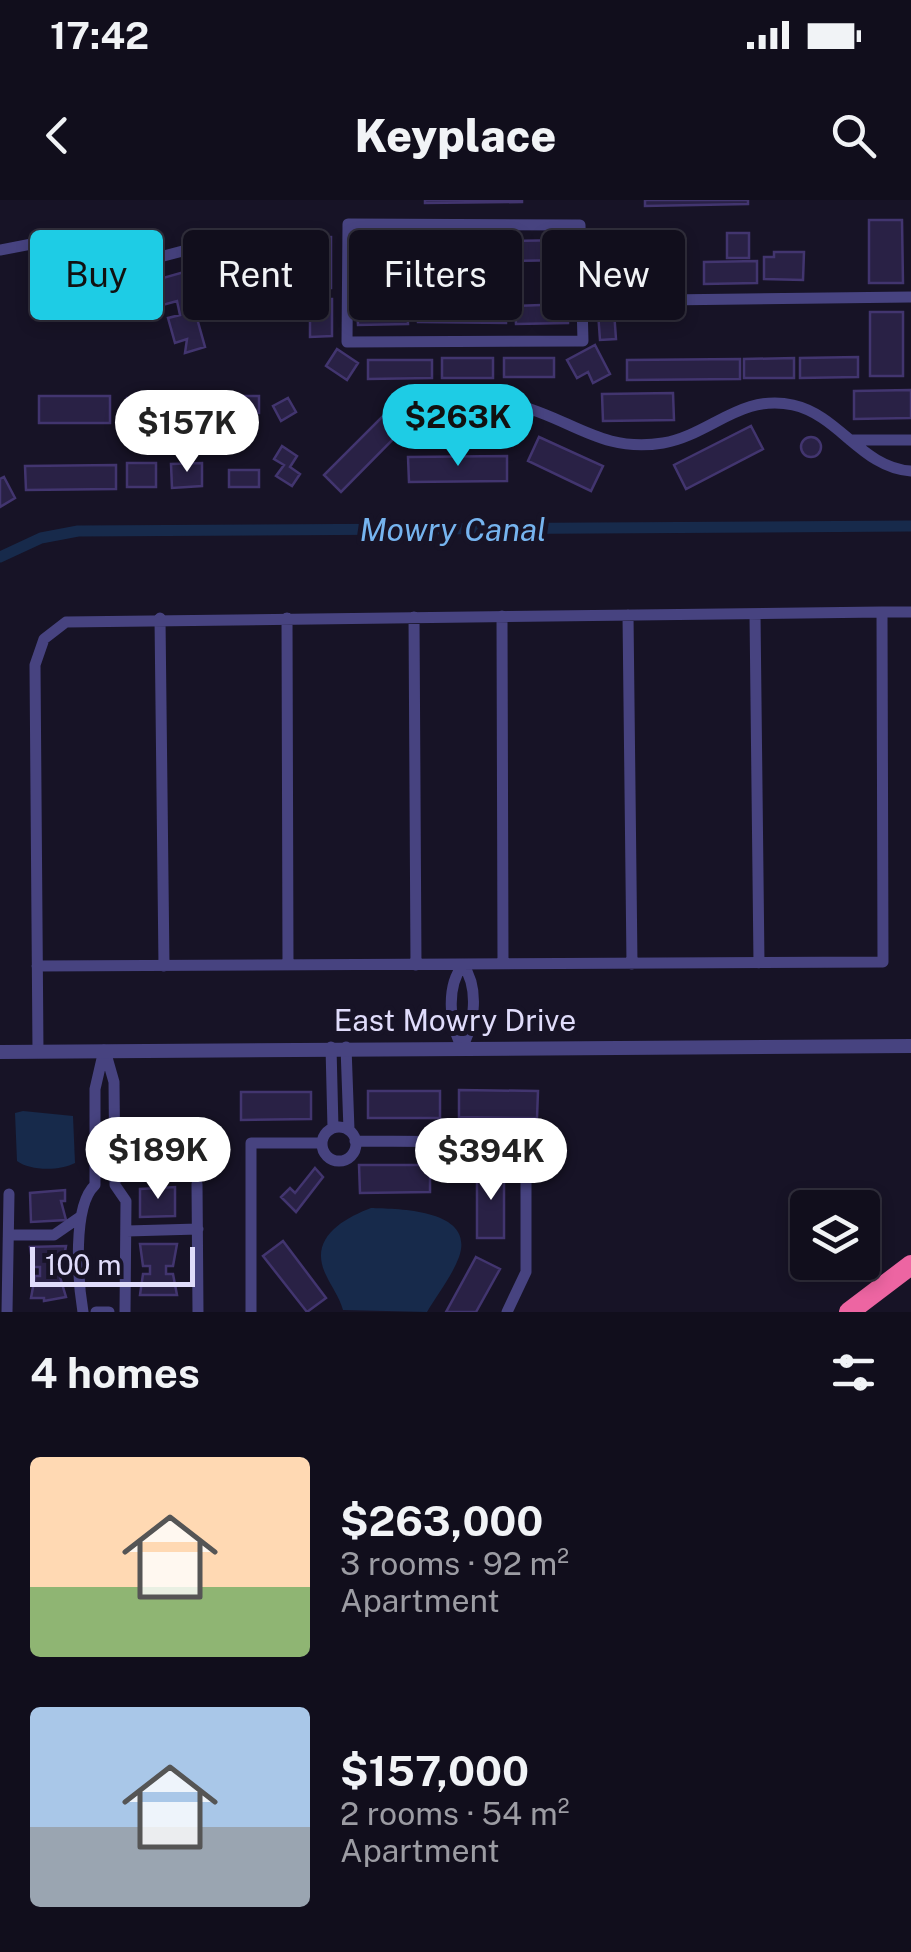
<!DOCTYPE html>
<html lang="en">
<head>
<meta charset="utf-8">
<style>
	:root { --surface:#110e1c; --page:#1e1c29; --text:#f1f3f6; --muted:#9c9ca3; --line:#302e3b; --accent:#1ecce5 }
	body { margin:0; font-family:"Public Sans",sans-serif; background:var(--page); color:var(--text); height:100vh; display:flex; flex-direction:column; font-size:38px; white-space:nowrap }
	* { box-sizing:border-box; margin:0 }
	p { font-size:32px; color:var(--muted) }
	.icon { flex:none; width:55px; height:55px; fill:none; stroke:currentColor; stroke-width:2; stroke-linecap:round; stroke-linejoin:round }
	.map { position:relative; height:1112px; overflow:hidden }
	.drawer { display:flex; flex-direction:column; background:var(--surface); flex:1 }
	.drawer>* { flex:none }
	.hud { position:absolute; left:30px; top:30px; width:852px; height:90px; display:flex; gap:20px }
	.buttons { position:absolute; left:790px; top:990px; display:grid; gap:20px }
	.buttons a { display:grid; place-items:center; width:90px; height:90px; border-radius:10px; background:var(--surface); box-shadow:0 5px 15px #0003,0 0 0 2px var(--line); font-size:50px }
	.scale { position:absolute; left:30px; bottom:25px; width:165px; box-sizing:border-box; padding-left:10px; border:5px solid #e0dcfb; border-top:0; font-size:28px; line-height:35px; white-space:nowrap; color:#e0dcfb; -webkit-text-stroke:8px #171326; paint-order:stroke }
	.price { position:absolute; translate:-50% -85px; padding:0 22px; border-radius:35px; background:#fff; color:#222; font-size:32px; line-height:65px; filter:drop-shadow(0 2px 5px #0008) }
	.price::after { content:''; position:absolute; left:50%; top:60px; width:30px; height:22px; margin-left:-15px; background:inherit; clip-path:polygon(0 0,100% 0,50% 100%) }
	.price.current { background:var(--accent); color:#111 }
	ul { padding:0; list-style:none }
	li { display:flex; align-items:center; gap:30px; height:250px; padding:0 30px }
	li span { display:grid; place-items:center; flex:none; width:280px; height:200px; border-radius:10px; color:#555 }
	li>.icon { margin-inline-start:auto }
	span .icon { width:120px; height:120px; fill:#fffc; stroke-width:1 }
	li b { font-size:42px }
	h2 { display:flex; justify-content:space-between; align-items:center; height:120px; padding:0 30px; font-size:42px }
	.pill { padding:0 35px; border-radius:10px; background:var(--surface); box-shadow:0 5px 15px #0003,0 0 0 2px var(--line); font-size:35px; line-height:90px }
	.pill.current { background:var(--accent); color:#111 }
	.status { display:flex; justify-content:space-between; align-items:center; height:70px; padding:0 50px; background:var(--surface); direction:ltr }
	.status svg { height:28px; fill:currentColor }
	header { display:flex; justify-content:space-between; align-items:center; height:130px; padding:0 30px; background:var(--surface); font-size:45px; font-weight:800 }
	.map>svg:first-child { display:block }
</style>
</head>
<body>
<div class="status"><b>17:42</b><svg viewBox="0 0 49 12"><path d="M0 12V9h3v3zM5 12V6h3v6zM10 12V3h3v9zM15 12V0h3v12zM26 1h20v11H26zM47 4h2v5h-2z"/></svg></div>
<header><svg class="icon" aria-label="back" viewBox="0 0 24 24"><path d="M15 5l-7 7 7 7"/></svg>Keyplace<svg class="icon" aria-label="search" viewBox="0 0 24 24"><circle cx="10" cy="10" r="6"/><path d="M15 15l6 6"/></svg></header>
<div class="map">
<svg width="911" height="1112" viewBox="0 0 911 1112">
	<rect width="100%" height="100%" fill="#171326"/>
	<path fill="#172a4b" d="M23,911L73,916L75,963C60,971 30,971 17,961L15,913Z
		M199,917L206,919L205,961L140,962L141,922Z
		M371,1008C398,1009 476,1009 459,1057C452,1076 437,1095 427,1112L343,1110C339,1096 332,1088 326,1075C308,1039 342,1019 371,1008Z"/>
	<g fill="none" stroke-linecap="round" stroke-linejoin="round">
		<path stroke="#172a4b" stroke-width="11" d="M0,357L41,338L78,331L911,326"/>
	</g>
	<path fill="#292145" stroke="#42356f" stroke-width="2.5" d="M425,0H522V2L425,3Z
		M645,0H748V4L645,6Z
		M869,20H902L903,83H869Z
		M727,33H749V58H727Z
		M635,35H655V60H635Z
		M331,37V88H311L310,38Z
		M597,37H616V87H597Z
		M568,40V60L505,61V41Z
		M395,45H420L421,62L356,64L355,48Z
		M462,45H492L493,62L428,63V48Z
		M774,52H804L803,80L764,79V57H774Z
		M757,61V83L704,84V62Z
		M629,62H680V84H629Z
		M184,72L205,147L185,153L187,139L175,143L168,118L180,115L177,101L115,118L112,107L102,116L96,97Z
		M310,99H332V136L310,137Z
		M371,104H407L408,124L358,125L357,108Z
		M461,104H506V123L418,122V107L423,105Z
		M568,104V123L516,124L515,106Z
		M614,111L616,139L600,140L598,112Z
		M870,112H903V176H870Z
		M595,145L610,174L593,183L588,172L577,178L567,160Z
		M337,149L358,163L347,180L326,166Z
		M858,157V177L800,178V158Z
		M442,158H493V178H442Z
		M504,158H554V177H504Z
		M794,158V178H744V159Z
		M740,159V179L627,180V160Z
		M368,160H432V178L368,179Z
		M911,190V218L854,219V191Z
		M673,193L674,220L603,221L602,194Z
		M39,196H110V223H39Z
		M228,196H259V213H228Z
		M217,197L218,222L127,223V198Z
		M288,198L296,212L281,221L273,206Z
		M394,205L411,221L341,292L324,275Z
		M751,226L763,249L686,289L674,265Z
		M539,237L603,266L591,291L528,261Z
		M801 247a10 10 0 1 1 20 0a10 10 0 1 1-20 0Z
		M282,246L297,256L290,267L300,274L292,286L276,276L284,265L274,259Z
		M507,256V281L409,282L408,257Z
		M127,263H156V287H127Z
		M202,263V286L172,288L171,264Z
		M116,265V289L26,290L25,266Z
		M229,270H259V287H229Z
		M4,277L15,298L0,307V279Z
		M459,890L538,891L537,918L459,917Z
		M368,891H440V918H368Z
		M241,892H311V919L241,920Z
		M359,965H430V992L360,993Z
		M477,967H504V1038H477Z
		M315,968L323,977L296,1012L281,997L290,988L295,993Z
		M175,987V1016L140,1017V989Z
		M65,990V1001H61L66,1020L31,1022L30,993Z
		M283,1041L326,1098L307,1112L263,1056Z
		M140,1044H177L173,1066H166V1074H173L177,1095H140L143,1074H150V1066H143Z
		M66,1046L62,1067H57L66,1097L44,1101V1098H31L35,1076H40V1067H33L30,1047Z
		M476,1057L500,1069L476,1112H446Z"/>
	<g fill="none" stroke-linecap="round" stroke-linejoin="round">
		<path stroke="#474380" stroke-width="11" d="M348,24L580,25L583,141L347,142Z
			M0,50L78,35L156,58L236,37
			M585,101L911,97
			M510,204V236L427,237V204H510L517,205C572,219 601,253 663,243C710,235 741,193 793,205C839,215 862,268 911,271
			M850,240H911
			M882,412H911
			M755,414L759,763
			M628,415L632,764
			M502,416L503,764
			M414,417L416,765
			M160,418L164,766
			M287,418L288,765
			M463,765C479,787 475,824 462,847C449,824 446,786 463,765Z
			M37,766L883,762L882,412L66,422L44,439L35,465L38,852
			M331,847L333,928
			M346,847L349,930
			M106,854L114,882L115,985L126,1001L125,1112
			M322 944a17 17 0 1 1 34 0a17 17 0 1 1-34 0Z
			M355,941L516,942L526,958V1072L507,1112
			M197,984L198,1112
			M127,1031L198,1029
			M10,1035H54L80,1017
			M7,1112L9,994
			M83,1112C78,1082 72,1006 95,985V889L104,850
			M96,1112H109
			M251,1112V943H322"/>
		<path stroke="#474380" stroke-width="14" d="M0,852L911,846"/>
		<path stroke="#ed65a2" stroke-width="20" d="M849,1112L911,1065"/>
	</g>
	<g text-anchor="middle" dominant-baseline="central" stroke-width="10" stroke-linejoin="round" paint-order="stroke">
		<g font-size="30" fill="#e0dcfb" stroke="#171326">
			<text x="455" y="820">East Mowry Drive</text>
		</g>
		<g font-size="32" font-style="italic" fill="#76b4ef" stroke="#171326">
			<text x="453" y="329">Mowry Canal</text>
		</g>
	</g>
</svg>
<div class="buttons">
<a><svg class="icon" aria-label="layers" viewBox="0 0 24 24"><path d="M12 4l9 5-9 5-9-5zM3 14l9 5 9-5"/></svg></a>
</div>
<div class="scale">100 m</div>
<b class="price current" style="left:458px;top:269px">$263K</b>
<b class="price" style="left:187px;top:275px">$157K</b>
<b class="price" style="left:158px;top:1002px">$189K</b>
<b class="price" style="left:491px;top:1003px">$394K</b>
<div class="hud">
<a class="pill current">Buy</a>
<a class="pill">Rent</a>
<a class="pill">Filters</a>
<a class="pill">New</a>
</div>
</div>
<section class="drawer">
<h2>4 homes<svg class="icon" aria-label="filters" viewBox="0 0 24 24"><path d="M4 7h16M4 17h16"/><circle cx="9" cy="7" r="2"/><circle cx="15" cy="17" r="2"/></svg></h2>
<ul>
<li><span style="background:linear-gradient(#ffd9b3 65%,#8fb573 0)"><svg class="icon" aria-label="home" viewBox="0 0 24 24"><path d="M3 11l9-7 9 7M6 9v11h12V9"/></svg></span><div><b>$263,000</b><p>3 rooms · 92 m²</p><p>Apartment</p></div></li>
<li><span style="background:linear-gradient(#a9c7e8 60%,#9aa5b1 0)"><svg class="icon" aria-label="home" viewBox="0 0 24 24"><path d="M3 11l9-7 9 7M6 9v11h12V9"/></svg></span><div><b>$157,000</b><p>2 rooms · 54 m²</p><p>Apartment</p></div></li>
</ul>
</section>
</body>
</html>
